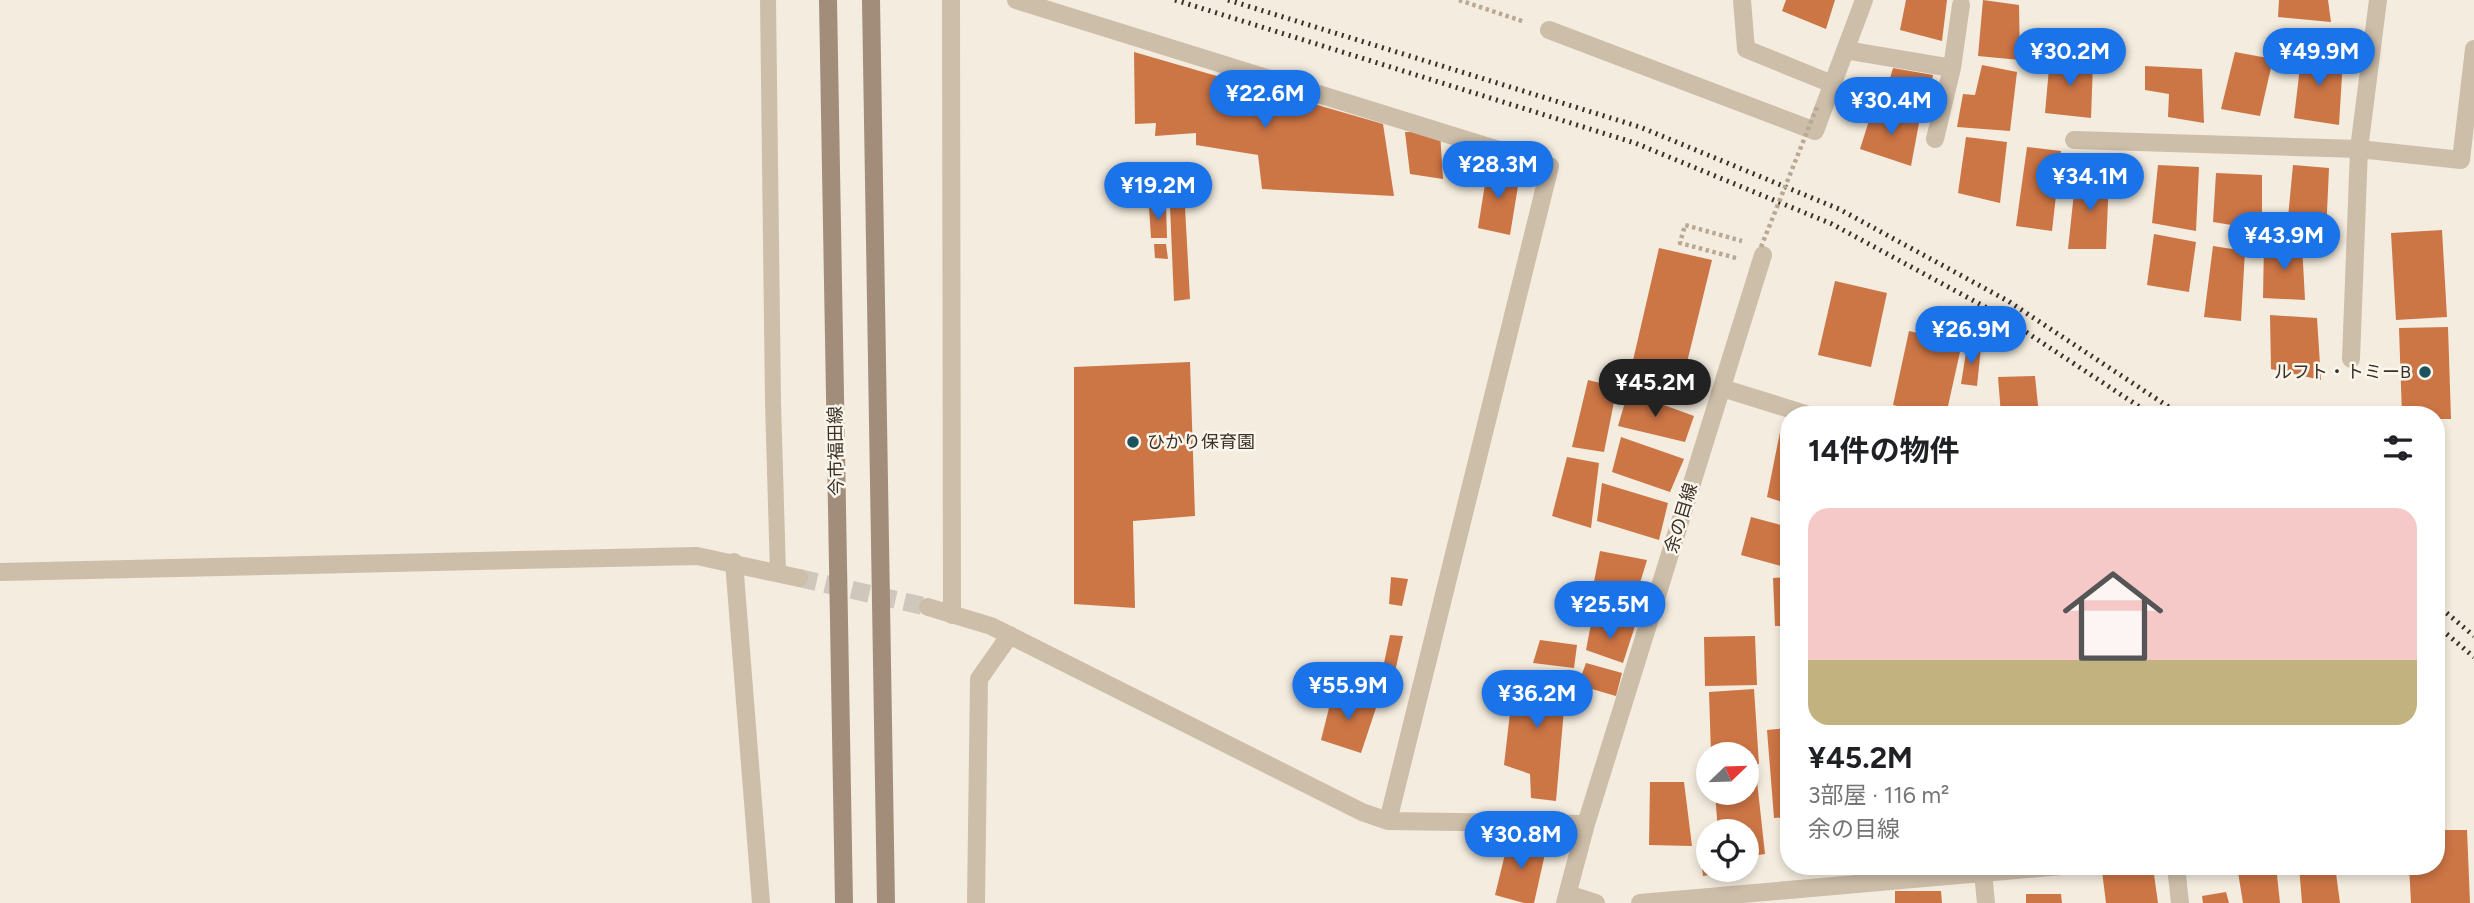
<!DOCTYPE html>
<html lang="ja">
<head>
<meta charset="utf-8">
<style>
	:root { --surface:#fff; --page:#f6f6f6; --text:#202124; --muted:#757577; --line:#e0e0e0; --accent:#1a73e8 }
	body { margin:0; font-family:Figtree,"Noto Sans JP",sans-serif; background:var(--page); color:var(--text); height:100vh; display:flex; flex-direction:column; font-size:26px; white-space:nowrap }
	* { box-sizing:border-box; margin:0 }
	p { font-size:23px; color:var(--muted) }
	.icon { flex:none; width:38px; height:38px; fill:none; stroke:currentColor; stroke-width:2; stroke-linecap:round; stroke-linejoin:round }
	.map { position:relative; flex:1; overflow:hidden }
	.sheet { position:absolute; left:1780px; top:406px; width:665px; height:469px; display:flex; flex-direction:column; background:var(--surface); border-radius:28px; box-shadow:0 4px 10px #0003 }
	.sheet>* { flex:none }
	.needle { width:46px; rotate:67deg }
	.tools { position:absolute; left:1696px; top:742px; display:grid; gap:14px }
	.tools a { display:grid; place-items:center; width:63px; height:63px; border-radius:50%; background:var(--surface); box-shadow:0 4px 10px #0003; font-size:35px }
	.price { position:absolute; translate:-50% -60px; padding:0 16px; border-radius:24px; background:var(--accent); color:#fff; font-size:23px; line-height:46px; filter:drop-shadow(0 2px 4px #0008) }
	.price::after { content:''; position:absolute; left:50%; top:42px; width:21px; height:16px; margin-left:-10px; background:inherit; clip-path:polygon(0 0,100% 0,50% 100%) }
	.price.current { background:#222; color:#fff }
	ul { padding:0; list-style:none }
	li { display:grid; align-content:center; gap:14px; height:371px; padding:0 28px }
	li+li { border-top:2px solid var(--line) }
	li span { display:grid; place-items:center; height:217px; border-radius:21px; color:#555 }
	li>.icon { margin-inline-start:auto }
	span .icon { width:126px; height:126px; fill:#fffc; stroke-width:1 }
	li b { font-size:30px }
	h2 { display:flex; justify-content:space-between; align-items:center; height:84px; padding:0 28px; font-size:30px }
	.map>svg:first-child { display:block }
</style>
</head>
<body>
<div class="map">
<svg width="2474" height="903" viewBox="0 0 2474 903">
	<rect width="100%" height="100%" fill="#f4ecdf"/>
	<path fill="#cc7545" d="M1786,0H1835L1826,29L1782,11Z
		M1906,0H1947L1942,41L1900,30Z
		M1983,0L2019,5L2020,60L1978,56Z
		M2279,0H2328L2331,22L2278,17Z
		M2302,50L2343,59L2339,125L2294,118Z
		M1134,52L1383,124L1394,196L1262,189L1258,155L1196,145V133L1155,136L1156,123L1135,124Z
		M2235,52L2273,59L2260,116L2221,109Z
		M2050,57L2093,62L2091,118L2045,113Z
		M1982,65L2017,72L2010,131L1957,127L1963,94L1975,95Z
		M2145,66L2202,69L2204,123L2168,117L2169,94L2145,90Z
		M1893,68L1933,75L1926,117L1883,102Z
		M1873,108L1919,123L1911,166L1860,149Z
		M1405,132H1440L1443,179L1410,174Z
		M1966,137L2007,142L2000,203L1958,193Z
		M2027,147L2061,151L2052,231L2016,226Z
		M1488,165L1513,167L1508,182L1518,186L1510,235L1478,228Z
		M2158,165L2199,167L2196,231L2152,223Z
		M2293,165L2329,168L2326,234L2287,228Z
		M2216,173L2262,175V230L2213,222Z
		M2076,174L2109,177L2106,249H2068Z
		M1149,206H1166L1167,238H1151Z
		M1170,206L1185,207L1190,299L1174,301Z
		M2442,230L2447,317L2396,320L2391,233Z
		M2154,234L2196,242L2189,292L2147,285Z
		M2264,243L2302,244L2305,300L2263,298Z
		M1154,244H1166L1168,259L1155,258Z
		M2213,246L2245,251L2241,321L2204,317Z
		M1659,248L1712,260L1679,395L1628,382Z
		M1835,281L1887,293L1871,367L1818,355Z
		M2270,315L2317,318L2321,380L2271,369Z
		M2448,327L2451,419H2436V415H2402L2399,328Z
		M1909,331L1962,343L1946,415H1936L1893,405Z
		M1967,346L1981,347L1977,386L1961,384Z
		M1190,362L1195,516L1133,521L1135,608L1074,604V367Z
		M2035,376L2039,415H2001L1998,377Z
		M1588,380L1617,387L1604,452L1572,447Z
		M1628,392L1694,416L1685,442L1618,426Z
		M1781,427L1788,428V504L1767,497Z
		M1621,437L1684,459L1670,492L1612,472Z
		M1567,457L1599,463L1591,528L1552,516Z
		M1602,483L1668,503L1659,540L1597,521Z
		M1751,517L1788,527V568L1741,555Z
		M1600,551L1647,560L1629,619L1589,607Z
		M1391,577L1408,579L1402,606L1389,604Z
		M1788,577V626H1775L1773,578Z
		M1591,624L1635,626L1623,663L1586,650Z
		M1390,635L1403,636L1392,685L1381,677Z
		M1755,636L1757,685L1705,686L1704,637Z
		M1540,640L1577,645L1574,668L1533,663Z
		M1586,663L1622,673L1616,696L1578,685Z
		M1515,670L1567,675L1556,801L1531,798L1530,774L1504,765Z
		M1754,689L1759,764L1746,765V754H1711L1709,692Z
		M1333,692L1377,705L1361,753L1321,740Z
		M1788,728V817L1774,818L1767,730Z
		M1746,772H1756L1765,854L1746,857V831H1718L1715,793H1746Z
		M1650,782H1684L1692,846L1649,845Z
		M2436,830H2467L2470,903H2411L2409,866H2436Z
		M1509,838L1547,845L1534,903H1524L1495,895Z
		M1700,851H1708V870H1729V872L1703,876Z
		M2237,866H2276L2280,903H2243Z
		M2299,866H2335L2340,903H2302Z
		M2153,867L2158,903H2106L2102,871Z
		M1895,891H1941L1942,903H1895Z
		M2226,892L2229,903H2203L2202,896Z
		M2026,894H2061L2062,903H2026Z"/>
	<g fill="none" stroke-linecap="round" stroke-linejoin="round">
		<path stroke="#cfc7bb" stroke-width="18" stroke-dasharray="18 9" stroke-linecap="butt" d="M799,578L928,607"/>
		<path stroke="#b9a893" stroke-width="4.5" stroke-dasharray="3.5 3.5" stroke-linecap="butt" d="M1459,0L1525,22
			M1736,258L1680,243L1685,225L1742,241"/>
		<path stroke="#cdbea9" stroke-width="16" d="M768,0L773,402L778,573"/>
		<path stroke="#cdbea9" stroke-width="18" d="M951,0L952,615
			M1016,0L1550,166L1388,821
			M1742,0L1746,49L1832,84
			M1549,30L1815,131L1864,0
			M1845,50L1952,68
			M1935,139L1952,68L1961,5
			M2074,140L2359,149L2461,160L2474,49
			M2351,359L2359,149L2378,0
			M1722,388L1809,415
			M734,562L761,903
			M0,572L697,556L799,578
			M928,607L991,626L1362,812L1388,821L1586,824
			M2176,866L2180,903
			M1983,873L1986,903
			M1568,894L1596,903
			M976,903L979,679L1010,635
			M1565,903L1586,824L1763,255
			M1640,903L2062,866"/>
		<path stroke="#a18d7a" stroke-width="18" d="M828,0L844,903
			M871,0L886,903"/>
		<path stroke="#3a3129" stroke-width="5" stroke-dasharray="2 5" stroke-linecap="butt" d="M1175,0L1635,143L1832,224L2000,315L2152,415
			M1228,0L1640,127L1839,209L2008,301L2181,415
			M2436,604L2474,636
			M2436,625L2474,657"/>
		<path stroke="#b9a893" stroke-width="4.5" stroke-dasharray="3.5 3.5" stroke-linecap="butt" d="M1761,247L1817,107"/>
	</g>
	<g fill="#1c535f" stroke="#fbf6ec" stroke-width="2.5">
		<circle cx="2425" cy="372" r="7"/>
		<circle cx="1133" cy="442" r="7"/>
	</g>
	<g text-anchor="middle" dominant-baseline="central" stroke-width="5" stroke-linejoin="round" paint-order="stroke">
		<g font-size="18" fill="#3a3129" stroke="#fbf6ec" text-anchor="end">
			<text x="2411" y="372">ルフト・トミーB</text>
			<text x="1147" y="442" text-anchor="start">ひかり保育園</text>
		</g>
		<g font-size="18" fill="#3a3129" stroke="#fbf6ec">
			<text transform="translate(836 451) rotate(-91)">今市福田線</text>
			<text transform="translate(1681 518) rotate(-73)">余の目線</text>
		</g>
	</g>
</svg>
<div class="tools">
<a><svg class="needle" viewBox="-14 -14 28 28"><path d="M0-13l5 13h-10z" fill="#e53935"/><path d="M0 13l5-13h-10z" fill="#757577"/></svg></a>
<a><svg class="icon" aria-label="locate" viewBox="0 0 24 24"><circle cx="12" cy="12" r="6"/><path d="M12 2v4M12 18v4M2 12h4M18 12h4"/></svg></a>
</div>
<b class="price" style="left:2070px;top:88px">¥30.2M</b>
<b class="price" style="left:2319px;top:88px">¥49.9M</b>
<b class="price" style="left:1265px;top:130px">¥22.6M</b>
<b class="price" style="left:1891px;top:137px">¥30.4M</b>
<b class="price" style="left:1498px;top:201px">¥28.3M</b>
<b class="price" style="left:2090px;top:213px">¥34.1M</b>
<b class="price" style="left:1158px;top:222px">¥19.2M</b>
<b class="price" style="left:2284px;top:272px">¥43.9M</b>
<b class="price" style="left:1971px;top:366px">¥26.9M</b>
<b class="price current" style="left:1655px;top:419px">¥45.2M</b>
<b class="price" style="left:1610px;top:641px">¥25.5M</b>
<b class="price" style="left:1348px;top:722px">¥55.9M</b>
<b class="price" style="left:1537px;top:730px">¥36.2M</b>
<b class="price" style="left:1521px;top:871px">¥30.8M</b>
<section class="sheet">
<h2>14件の物件<svg class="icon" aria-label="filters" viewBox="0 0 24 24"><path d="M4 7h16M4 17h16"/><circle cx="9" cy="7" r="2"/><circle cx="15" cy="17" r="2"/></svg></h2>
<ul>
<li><span style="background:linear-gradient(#f6c9c9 70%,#c2b280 0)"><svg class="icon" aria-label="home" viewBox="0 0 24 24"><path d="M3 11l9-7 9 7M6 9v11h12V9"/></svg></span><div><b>¥45.2M</b><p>3部屋 · 116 m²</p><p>余の目線</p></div></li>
</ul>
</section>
</div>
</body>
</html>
